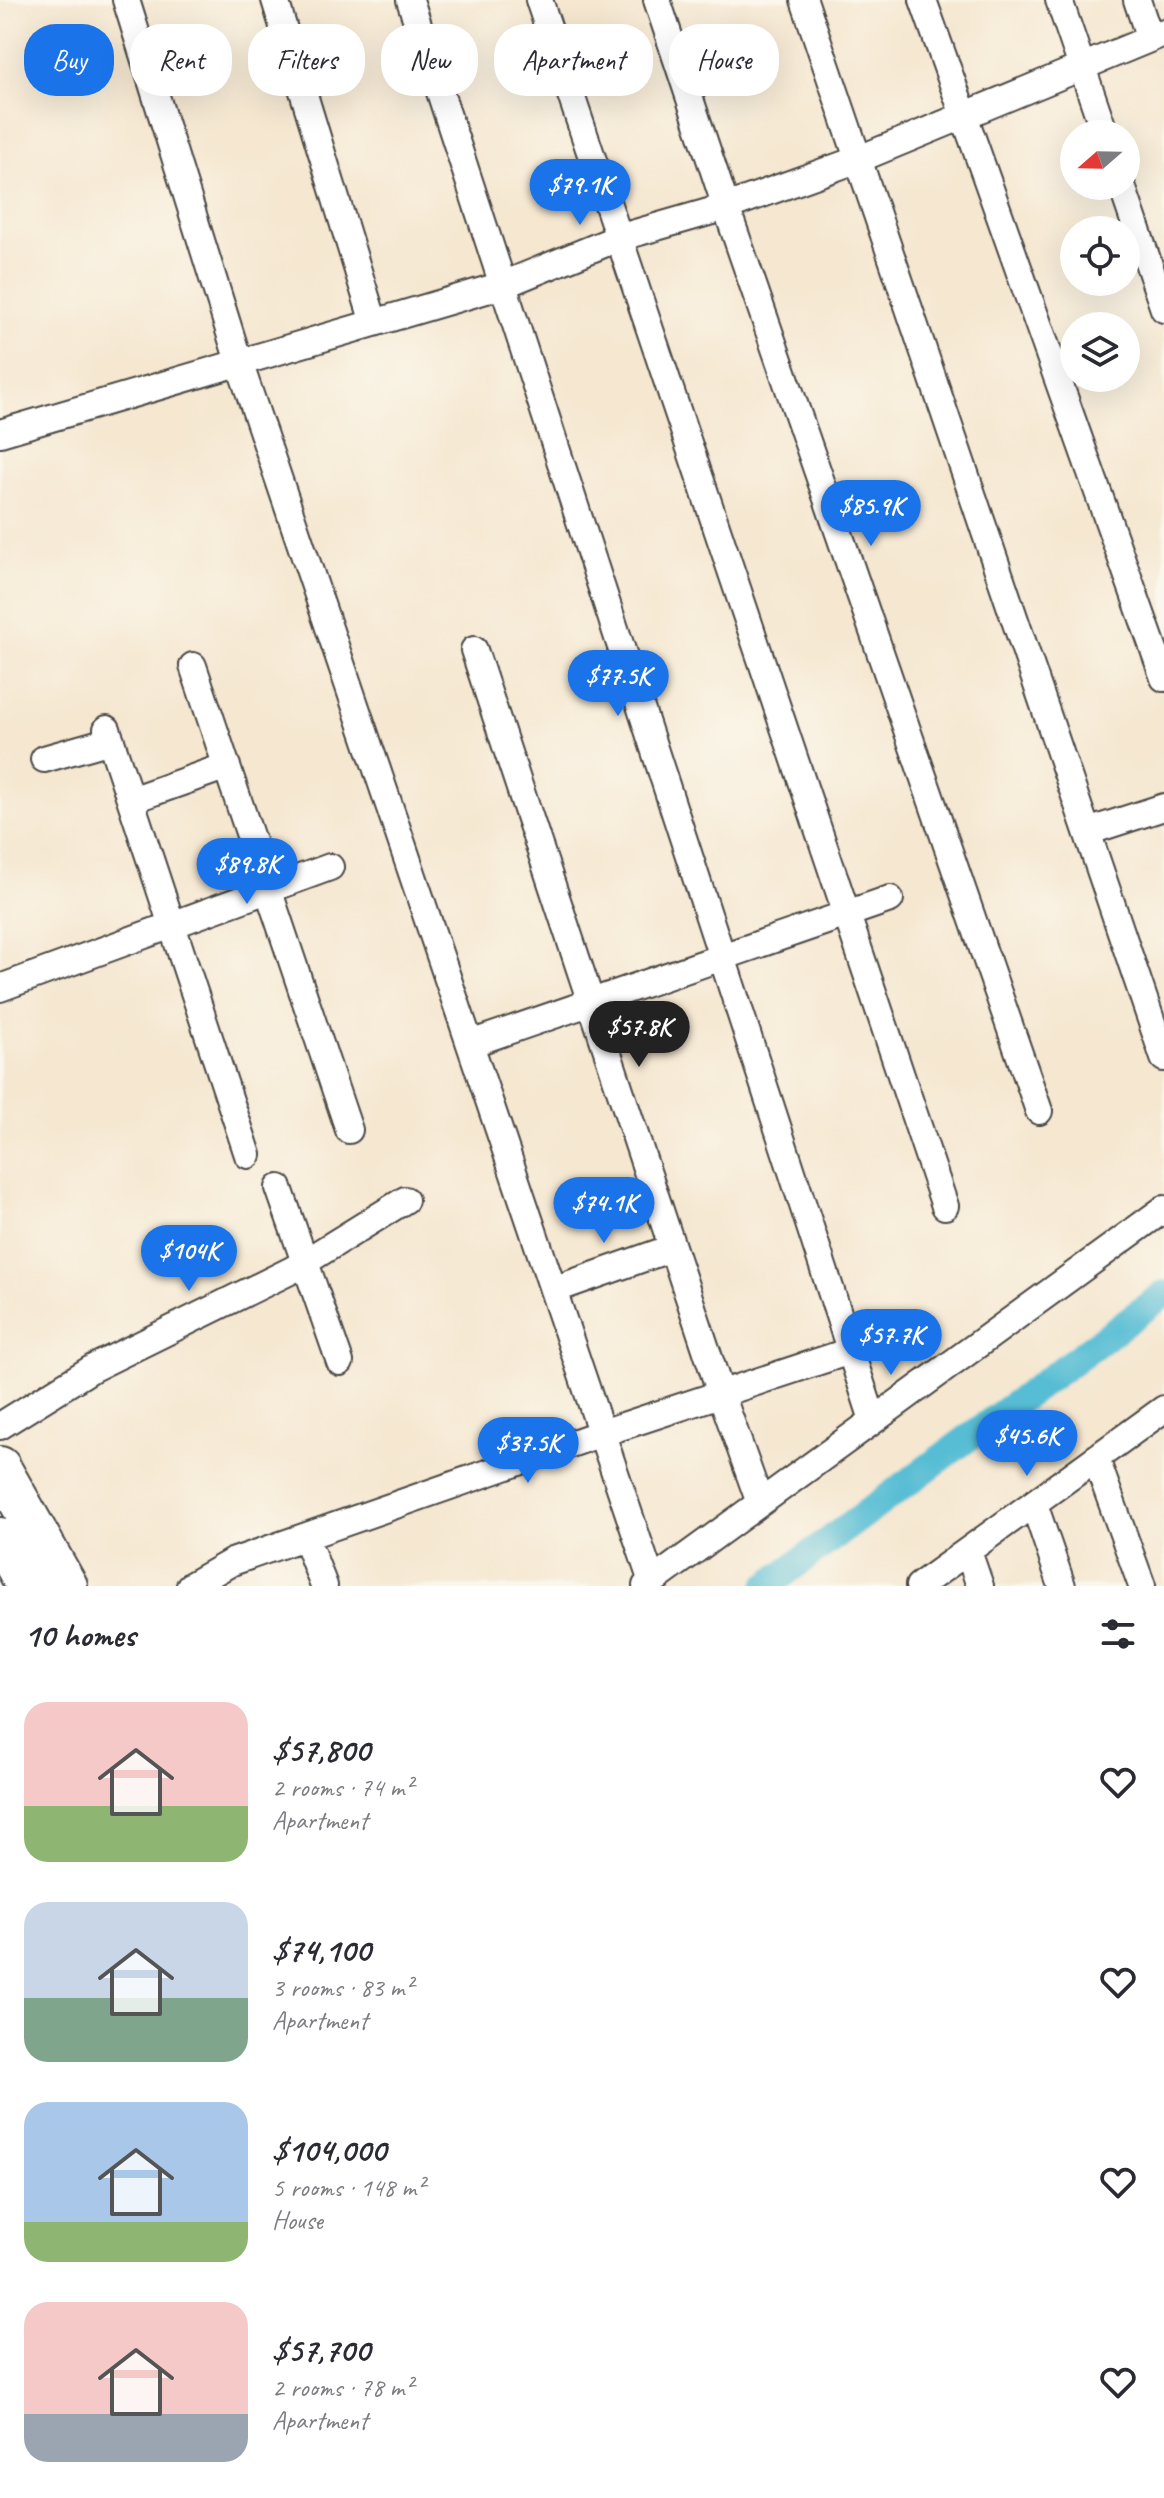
<!DOCTYPE html>
<html lang="en">
<head>
<meta charset="utf-8">
<style>
	:root { --surface:#fff; --page:#f2f2f3; --text:#2b2b33; --muted:#7c7c81; --accent:#1a73e8 }
	body { margin:0; font-family:Caveat,sans-serif; background:var(--page); color:var(--text); height:100vh; display:flex; flex-direction:column; font-size:30px; white-space:nowrap }
	* { box-sizing:border-box; margin:0 }
	p { font-size:26px; color:var(--muted) }
	.icon { flex:none; width:44px; height:44px; fill:none; stroke:currentColor; stroke-width:2; stroke-linecap:round; stroke-linejoin:round }
	.map { position:relative; height:1586px; overflow:hidden }
	.sheet { display:flex; flex-direction:column; background:var(--surface); flex:1 }
	.sheet>* { flex:none }
	.banner { position:absolute; left:24px; top:24px; width:1116px; height:72px; display:flex; gap:16px }
	.needle { width:52px; rotate:250deg }
	.buttons { position:absolute; left:1060px; top:120px; display:grid; gap:16px }
	.buttons a { display:grid; place-items:center; width:80px; height:80px; border-radius:50%; background:var(--surface); box-shadow:0 8px 32px #0002; font-size:40px }
	.price { position:absolute; translate:-50% -68px; padding:0 18px; border-radius:28px; background:var(--accent); color:#fff; font-size:26px; line-height:52px; filter:drop-shadow(0 2px 4px #0008) }
	.price::after { content:''; position:absolute; left:50%; top:48px; width:24px; height:18px; margin-left:-12px; background:inherit; clip-path:polygon(0 0,100% 0,50% 100%) }
	.price.selected { background:#222; color:#fff }
	ul { padding:0; list-style:none }
	li { display:flex; align-items:center; gap:24px; height:200px; padding:0 24px }
	li span { display:grid; place-items:center; flex:none; width:224px; height:160px; border-radius:24px; color:#555 }
	li>.icon { margin-inline-start:auto }
	span .icon { width:96px; height:96px; fill:#fffc; stroke-width:1 }
	li b { font-size:34px }
	h2 { display:flex; justify-content:space-between; align-items:center; height:96px; padding:0 24px; font-size:34px }
	.tag { padding:0 28px; border-radius:32px; background:var(--surface); box-shadow:0 8px 32px #0002; font-size:28px; line-height:72px }
	.tag.selected { background:var(--accent); color:#fff }
	.map>svg:first-child { display:block }
</style>
</head>
<body>
<div class="map">
<svg width="1164" height="1586" viewBox="0 0 1164 1586">
	<rect width="100%" height="100%" fill="#fbf7ec"/>
	<filter id="ink" filterUnits="userSpaceOnUse"><feTurbulence type="fractalNoise" baseFrequency=".0125" numOctaves="2"/><feDisplacementMap in="SourceGraphic" scale="16" xChannelSelector="R" yChannelSelector="G"/><feConvolveMatrix kernelMatrix="1 2 1 2 8 2 1 2 1" color-interpolation-filters="sRGB"/></filter>
	<filter id="wash" filterUnits="userSpaceOnUse"><feTurbulence type="fractalNoise" baseFrequency=".006" numOctaves="4" result="noise"/><feDisplacementMap in="SourceGraphic" scale="32" xChannelSelector="R" yChannelSelector="G"/><feGaussianBlur stdDeviation="1.8" result="paint"/><feColorMatrix in="noise" values="0 0 0 0 0 0 0 0 0 0 0 0 0 0 0 0 0 1.4 0 .05"/><feComposite in="paint" operator="in"/></filter>
	<g filter="url(#wash)">
		<rect width="100%" height="100%" fill="#f5e7d0"/>
		<g fill="none" stroke-linecap="round" stroke-linejoin="round">
			<path stroke="#57bdd4" stroke-width="28" d="M767,1586L1164,1294"/>
		</g>
	</g>
	<g filter="url(#ink)">
		<g fill="none" stroke-linecap="round" stroke-linejoin="round">
			<defs>
				<path id="street" d="M126,0L239,362L652,1582
					M275,0L374,323
					M410,0L873,1420
					M539,0L945,1206
					M657,0L726,207L1039,1111
					M804,0L1164,1058
					M923,0L1164,678
					M1059,0L1105,134
					M1137,0L1150,39
					M1122,186L1164,309
					M0,433L503,285L618,238L726,207L859,159L1164,33
					M474,650L721,1394L760,1503
					M193,666L349,1130
					M107,729L248,1155
					M44,759L111,740
					M131,800L227,766
					M1087,832L1164,807
					M0,988L330,867
					M470,1044L890,899
					M279,1188L340,1362
					M553,1290L672,1248
					M0,1426L93,1368L292,1270L405,1200
					M1096,1459L1142,1586
					M1034,1504L1062,1586
					M309,1547L324,1586
					M968,1551L980,1586
					M190,1586L232,1562L602,1433L850,1351
					M646,1586L1164,1209
					M919,1586L1164,1409"/>
				<path id="primary" d="M0,1467L67,1586
					M0,1538L27,1586"/>
			</defs>
			<use href="#street" stroke="#494744" stroke-width="30"/>
			<use href="#primary" stroke="#494744" stroke-width="44"/>
			<use href="#street" stroke="#fff" stroke-width="26"/>
			<use href="#primary" stroke="#fff" stroke-width="40"/>
		</g>
	</g>
</svg>
<div class="buttons">
<a><svg class="needle" viewBox="-14 -14 28 28"><path d="M0-13l5 13h-10z" fill="#e53935"/><path d="M0 13l5-13h-10z" fill="#7c7c81"/></svg></a>
<a><svg class="icon" aria-label="locate" viewBox="0 0 24 24"><circle cx="12" cy="12" r="6"/><path d="M12 2v4M12 18v4M2 12h4M18 12h4"/></svg></a>
<a><svg class="icon" aria-label="layers" viewBox="0 0 24 24"><path d="M12 4l9 5-9 5-9-5zM3 14l9 5 9-5"/></svg></a>
</div>
<b class="price" style="left:580px;top:227px">$79.1K</b>
<b class="price" style="left:871px;top:548px">$85.9K</b>
<b class="price" style="left:618px;top:718px">$77.5K</b>
<b class="price" style="left:247px;top:906px">$89.8K</b>
<b class="price selected" style="left:639px;top:1069px">$57.8K</b>
<b class="price" style="left:604px;top:1245px">$74.1K</b>
<b class="price" style="left:189px;top:1293px">$104K</b>
<b class="price" style="left:891px;top:1377px">$57.7K</b>
<b class="price" style="left:1027px;top:1478px">$45.6K</b>
<b class="price" style="left:528px;top:1485px">$37.5K</b>
<div class="banner">
<a class="tag selected">Buy</a>
<a class="tag">Rent</a>
<a class="tag">Filters</a>
<a class="tag">New</a>
<a class="tag">Apartment</a>
<a class="tag">House</a>
</div>
</div>
<section class="sheet">
<h2>10 homes<svg class="icon" aria-label="filters" viewBox="0 0 24 24"><path d="M4 7h16M4 17h16"/><circle cx="9" cy="7" r="2"/><circle cx="15" cy="17" r="2"/></svg></h2>
<ul>
<li><span style="background:linear-gradient(#f6c9c9 65%,#8fb573 0)"><svg class="icon" aria-label="home" viewBox="0 0 24 24"><path d="M3 11l9-7 9 7M6 9v11h12V9"/></svg></span><div><b>$57,800</b><p>2 rooms · 74 m²</p><p>Apartment</p></div><svg class="icon" aria-label="heart" viewBox="0 0 24 24"><path d="M12 20l-8-8c-3-5 5-10 8-4 3-6 11-1 8 4z"/></svg></li>
<li><span style="background:linear-gradient(#c9d6e8 60%,#7fa58c 0)"><svg class="icon" aria-label="home" viewBox="0 0 24 24"><path d="M3 11l9-7 9 7M6 9v11h12V9"/></svg></span><div><b>$74,100</b><p>3 rooms · 83 m²</p><p>Apartment</p></div><svg class="icon" aria-label="heart" viewBox="0 0 24 24"><path d="M12 20l-8-8c-3-5 5-10 8-4 3-6 11-1 8 4z"/></svg></li>
<li><span style="background:linear-gradient(#a9c7e8 75%,#8fb573 0)"><svg class="icon" aria-label="home" viewBox="0 0 24 24"><path d="M3 11l9-7 9 7M6 9v11h12V9"/></svg></span><div><b>$104,000</b><p>5 rooms · 148 m²</p><p>House</p></div><svg class="icon" aria-label="heart" viewBox="0 0 24 24"><path d="M12 20l-8-8c-3-5 5-10 8-4 3-6 11-1 8 4z"/></svg></li>
<li><span style="background:linear-gradient(#f6c9c9 70%,#9aa5b1 0)"><svg class="icon" aria-label="home" viewBox="0 0 24 24"><path d="M3 11l9-7 9 7M6 9v11h12V9"/></svg></span><div><b>$57,700</b><p>2 rooms · 78 m²</p><p>Apartment</p></div><svg class="icon" aria-label="heart" viewBox="0 0 24 24"><path d="M12 20l-8-8c-3-5 5-10 8-4 3-6 11-1 8 4z"/></svg></li>
</ul>
</section>
</body>
</html>
